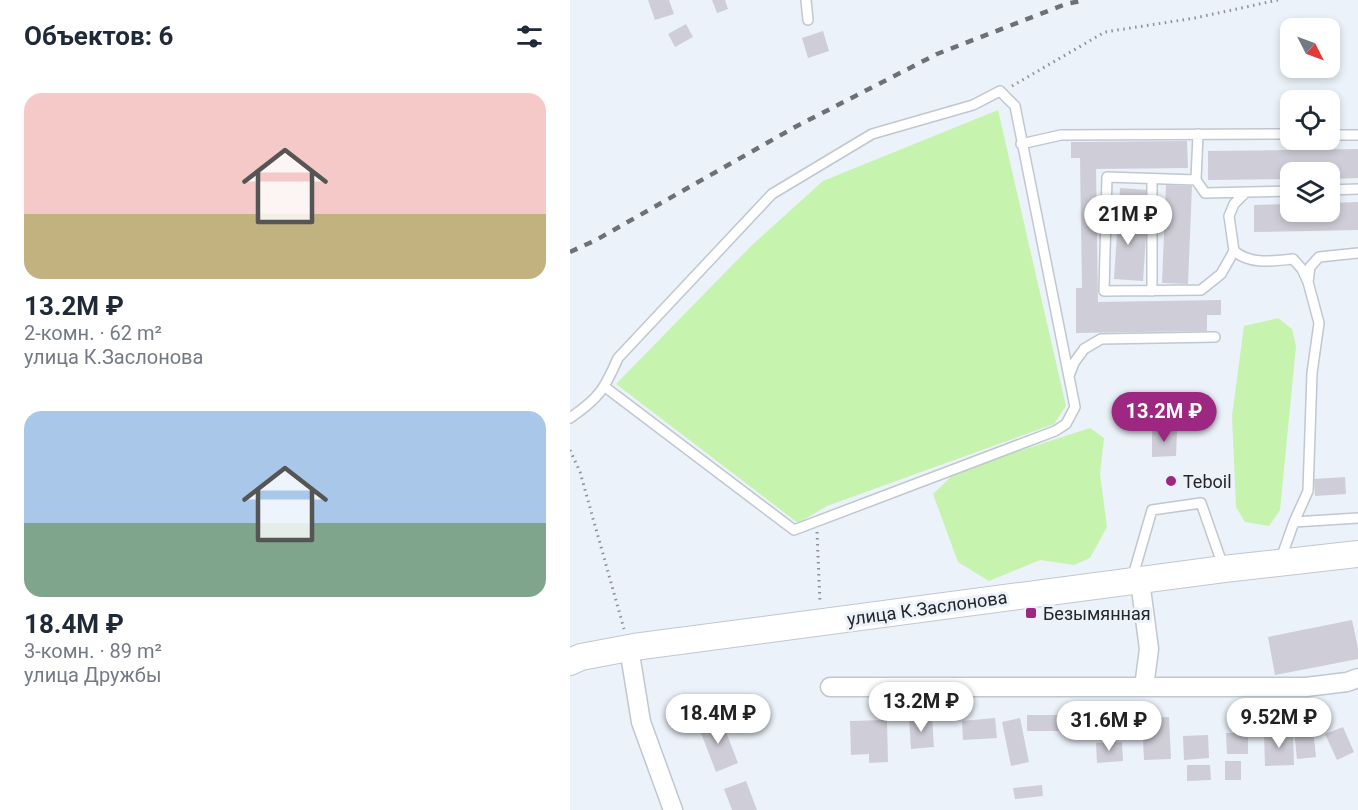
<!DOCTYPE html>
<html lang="ru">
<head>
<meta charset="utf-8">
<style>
	:root { --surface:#fff; --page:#f6f6f7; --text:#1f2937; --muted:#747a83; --accent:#9d2882 }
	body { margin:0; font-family:Roboto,sans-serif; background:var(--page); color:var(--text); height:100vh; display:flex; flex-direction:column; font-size:22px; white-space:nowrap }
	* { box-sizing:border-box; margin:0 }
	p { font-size:20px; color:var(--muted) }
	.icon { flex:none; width:33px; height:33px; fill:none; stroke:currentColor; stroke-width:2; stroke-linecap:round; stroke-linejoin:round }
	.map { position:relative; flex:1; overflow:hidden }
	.side { display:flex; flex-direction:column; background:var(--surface); width:570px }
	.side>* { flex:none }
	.needle { width:39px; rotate:132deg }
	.buttons { position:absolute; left:710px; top:18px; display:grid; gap:12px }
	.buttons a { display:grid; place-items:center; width:60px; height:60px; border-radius:12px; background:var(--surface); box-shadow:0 3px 9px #0003; font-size:30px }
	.price { position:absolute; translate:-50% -51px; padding:0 14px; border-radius:21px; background:#fff; color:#222; font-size:20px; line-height:39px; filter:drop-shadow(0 2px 3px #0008) }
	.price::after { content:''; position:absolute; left:50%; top:36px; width:18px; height:14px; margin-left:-9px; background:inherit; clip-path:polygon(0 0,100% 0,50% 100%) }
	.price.active { background:var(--accent); color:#fff }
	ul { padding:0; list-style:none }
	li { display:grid; align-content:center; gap:12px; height:318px; padding:0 24px }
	li span { display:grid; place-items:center; height:186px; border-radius:18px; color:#555 }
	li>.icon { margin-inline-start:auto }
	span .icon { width:108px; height:108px; fill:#fffc; stroke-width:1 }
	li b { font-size:26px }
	h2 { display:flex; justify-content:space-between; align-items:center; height:72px; padding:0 24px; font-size:26px }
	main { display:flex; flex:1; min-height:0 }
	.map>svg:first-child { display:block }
</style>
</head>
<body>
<main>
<section class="side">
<h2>Объектов: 6<svg class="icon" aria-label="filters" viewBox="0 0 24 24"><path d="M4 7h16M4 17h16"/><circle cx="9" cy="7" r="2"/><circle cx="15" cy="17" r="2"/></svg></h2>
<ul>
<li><span style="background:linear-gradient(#f6c9c9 65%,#c2b280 0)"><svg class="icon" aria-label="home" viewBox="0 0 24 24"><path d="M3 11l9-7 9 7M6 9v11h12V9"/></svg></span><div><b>13.2M ₽</b><p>2-комн. · 62 m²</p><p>улица К.Заслонова</p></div></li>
<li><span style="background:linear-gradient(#a9c7e8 60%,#7fa58c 0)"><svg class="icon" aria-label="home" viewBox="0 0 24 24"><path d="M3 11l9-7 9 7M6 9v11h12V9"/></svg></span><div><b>18.4M ₽</b><p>3-комн. · 89 m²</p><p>улица Дружбы</p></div></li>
</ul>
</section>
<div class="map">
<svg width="788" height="810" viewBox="0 0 788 810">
	<rect width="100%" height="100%" fill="#ebf2f9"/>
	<path fill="#c6f3ad" d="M428,110L496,406L484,424L257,506L228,523L46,384L181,246L253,181Z
		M708,318L722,329L726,346L710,510L699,526L675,522L666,507L662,416L674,326Z
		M520,428L534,438L530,474L537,527L520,558L504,565L470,560L419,581L388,562L363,494L387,471Z"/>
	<path fill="#cfced8" d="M78,0H99L104,14L85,20Z
		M142,0H155L158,9L147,13Z
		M116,24L123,37L105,47L98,34Z
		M253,31L259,51L238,58L232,38Z
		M617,141L618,168L526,169L528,302L651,300V315H637V331L506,333V288H512L510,158H501V142Z
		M788,149V178L759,179V172H720V179L638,180V151Z
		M596,185L622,186L618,284L592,283Z
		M550,188L579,190L573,281L544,279Z
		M788,202V230L684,232V205L720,204V212H759V203Z
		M582,430H607L606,456L582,457Z
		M775,477L776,494L745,496L744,479Z
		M782,620L788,648V659L705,675L698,637Z
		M457,715H494V731H457Z
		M362,717L364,747L341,749L339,718Z
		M599,717L601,759L574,760L572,718Z
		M425,718L427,738L393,740L392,721Z
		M450,718L459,762L441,766L432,722Z
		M151,719L168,763L146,772L129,728Z
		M317,720L318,762L299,763V754L281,755L280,721Z
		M773,727L784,752L767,760L755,734Z
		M743,729L746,757L727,759L724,731Z
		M723,731L724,765L695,766L694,732Z
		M656,733H678V754H657Z
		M638,735L639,758L614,760L613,736Z
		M552,742L553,761L527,763L526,743Z
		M655,761H671V780H655Z
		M617,765H640L641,780L617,781Z
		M176,781L187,810H162L154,789Z
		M472,785L473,796L445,799L443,788Z"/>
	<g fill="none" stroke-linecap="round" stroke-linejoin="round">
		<defs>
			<path id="lane" d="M236,0L238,20
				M628,134L626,180L635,193L720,191
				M759,135H788
				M451,144L491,135L720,134
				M626,180L537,177L534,291L631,290L651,274L664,251L659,216L664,204L676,192
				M759,190L788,189
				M664,251C681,265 702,261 723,259L732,269L738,282L749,323L742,373L738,491L724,522
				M738,282L740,267L749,257L788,253
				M582,291V179
				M499,376L504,363L514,349L531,339L645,337
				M0,418C29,398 34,390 48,358L202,194L302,134L403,105L430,91L445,106L505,407L496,424L485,431L224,530L35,387
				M710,561L724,522L788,518
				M562,579L582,510L631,503L653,566"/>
			<path id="street" d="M570,581L579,649L574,687
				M59,648L71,722L103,810
				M260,687H736L777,682L788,678"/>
			<path id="secondary" d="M0,662L11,657L64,647L654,569L788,554"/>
		</defs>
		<use href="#lane" stroke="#c1c7cf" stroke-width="12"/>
		<use href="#street" stroke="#c1c7cf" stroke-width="21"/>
		<use href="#secondary" stroke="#c1c7cf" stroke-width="28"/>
		<path stroke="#8c9196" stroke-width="3" stroke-dasharray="1.5 4.5" stroke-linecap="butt" d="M442,86L535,32L625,18L708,0
			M0,450L10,472L54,629
			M247,532L250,603"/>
		<use href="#lane" stroke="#fff" stroke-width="9"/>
		<use href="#street" stroke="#fff" stroke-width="18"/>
		<use href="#secondary" stroke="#fff" stroke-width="26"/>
		<path stroke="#6d7175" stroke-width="4.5" stroke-dasharray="8 8" stroke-linecap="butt" d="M0,252L26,240L225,127L367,54L496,4L515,0"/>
	</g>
	<g fill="#9d2882" stroke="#ebf2f9" stroke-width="2">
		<circle cx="601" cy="481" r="6"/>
		<rect x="455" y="607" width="12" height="12" rx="3"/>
	</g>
	<g text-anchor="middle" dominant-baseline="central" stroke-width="6" stroke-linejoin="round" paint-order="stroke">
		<g font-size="18" fill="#242629" stroke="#ebf2f9" text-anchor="start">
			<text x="613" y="481">Teboil</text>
			<text x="473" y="613">Безымянная</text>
		</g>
		<g font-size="18" fill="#242629" stroke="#ebf2f9">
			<text transform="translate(357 608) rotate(-8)">улица К.Заслонова</text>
		</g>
	</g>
</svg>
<div class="buttons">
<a><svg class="needle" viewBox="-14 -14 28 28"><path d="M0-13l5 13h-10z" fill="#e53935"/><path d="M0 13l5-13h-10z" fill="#747a83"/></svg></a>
<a><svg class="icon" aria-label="locate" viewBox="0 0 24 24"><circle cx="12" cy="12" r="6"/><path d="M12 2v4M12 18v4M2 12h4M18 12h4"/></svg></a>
<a><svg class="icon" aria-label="layers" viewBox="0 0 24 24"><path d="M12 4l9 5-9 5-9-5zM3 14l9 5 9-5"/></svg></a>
</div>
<b class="price" style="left:558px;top:246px">21M ₽</b>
<b class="price active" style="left:594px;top:443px">13.2M ₽</b>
<b class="price" style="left:351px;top:733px">13.2M ₽</b>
<b class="price" style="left:148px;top:745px">18.4M ₽</b>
<b class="price" style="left:709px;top:749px">9.52M ₽</b>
<b class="price" style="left:539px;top:752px">31.6M ₽</b>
</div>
</main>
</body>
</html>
